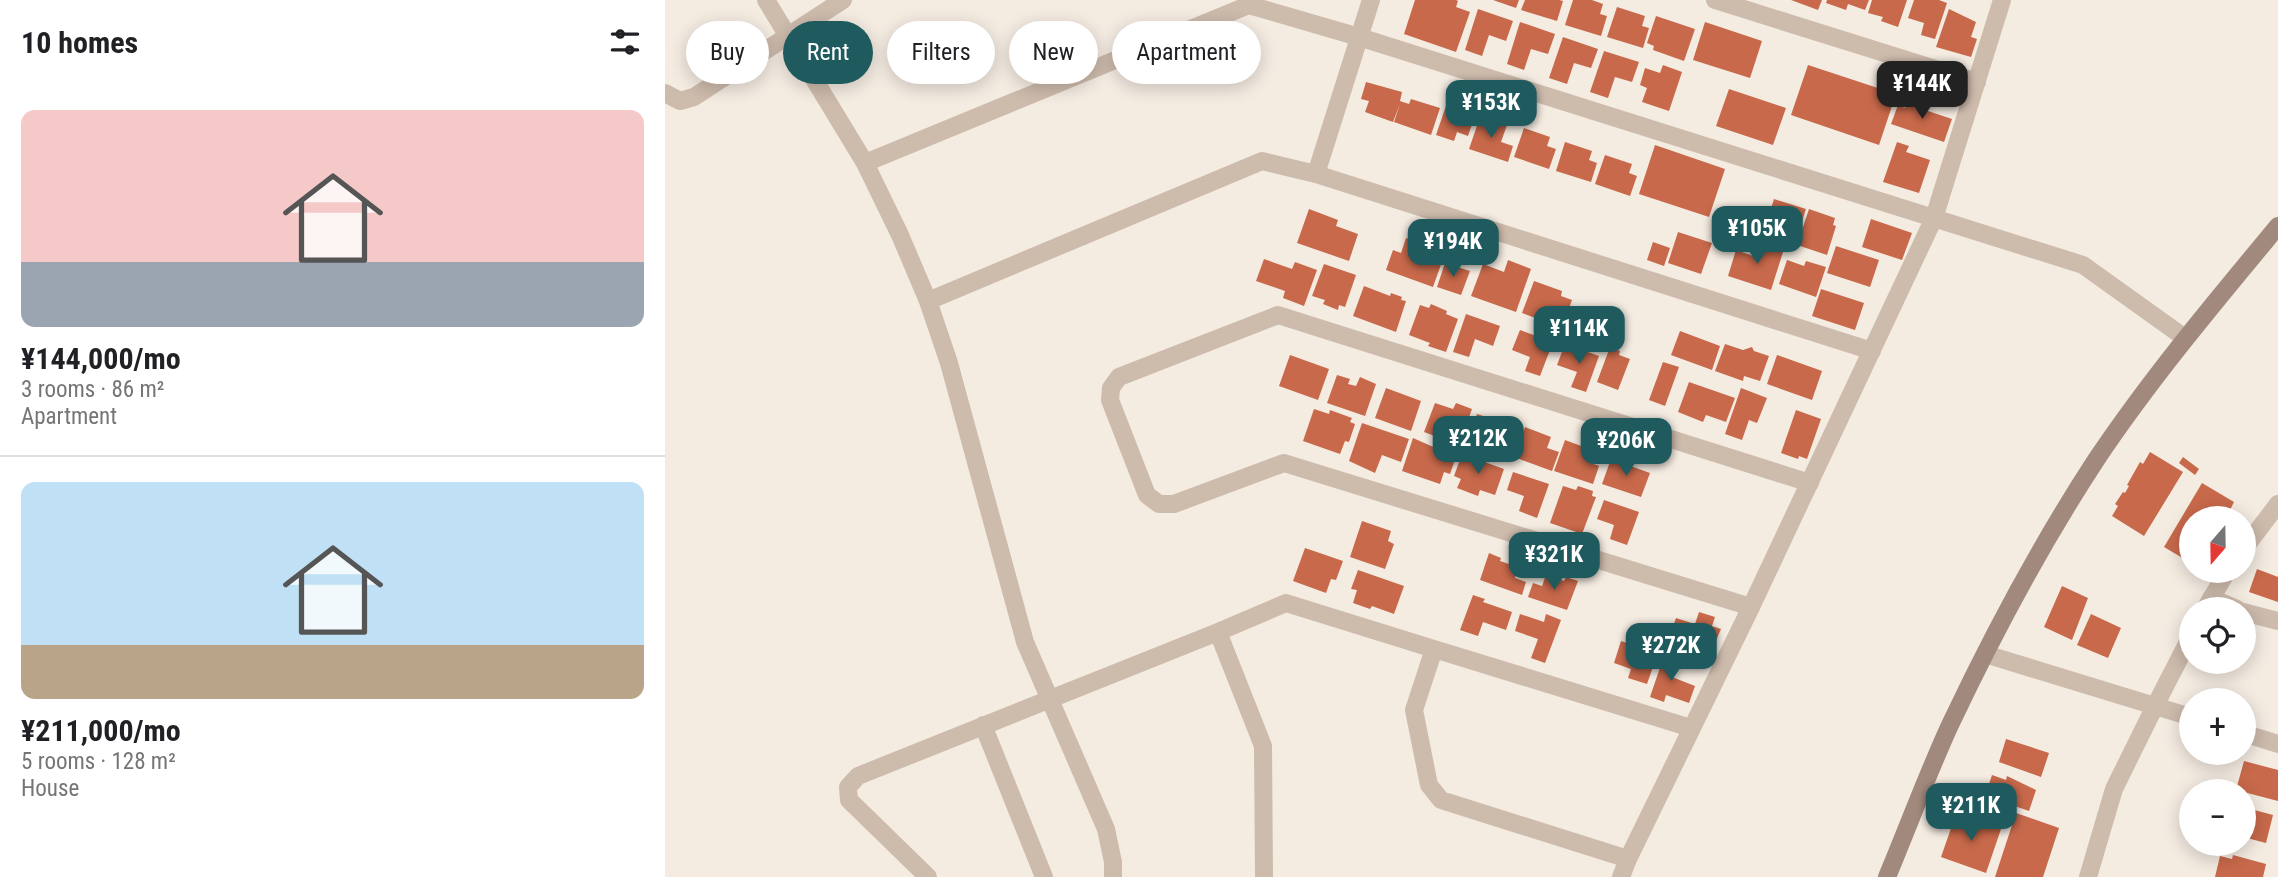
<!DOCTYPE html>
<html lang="en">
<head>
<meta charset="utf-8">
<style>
	:root { --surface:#fff; --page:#f2f2f2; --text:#202124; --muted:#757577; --line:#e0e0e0; --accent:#1f5a5e }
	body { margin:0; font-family:"Roboto Condensed",sans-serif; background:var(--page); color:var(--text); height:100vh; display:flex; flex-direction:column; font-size:26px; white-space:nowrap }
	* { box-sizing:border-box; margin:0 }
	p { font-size:23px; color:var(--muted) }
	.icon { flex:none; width:38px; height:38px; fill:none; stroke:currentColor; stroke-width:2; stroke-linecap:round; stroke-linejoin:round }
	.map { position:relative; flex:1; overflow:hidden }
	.details { display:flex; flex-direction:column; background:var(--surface); width:665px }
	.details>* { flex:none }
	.hud { position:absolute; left:21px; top:21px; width:665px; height:63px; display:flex; gap:14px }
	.needle { width:46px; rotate:200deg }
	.buttons { position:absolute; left:1514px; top:506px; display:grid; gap:14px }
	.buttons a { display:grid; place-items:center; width:77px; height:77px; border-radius:50%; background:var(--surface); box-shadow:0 4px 18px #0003; font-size:35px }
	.price { position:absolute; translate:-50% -60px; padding:0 16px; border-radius:14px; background:var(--accent); color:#fff; font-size:23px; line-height:46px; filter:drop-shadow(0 2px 4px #0008) }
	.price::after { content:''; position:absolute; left:50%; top:42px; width:21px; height:16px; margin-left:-10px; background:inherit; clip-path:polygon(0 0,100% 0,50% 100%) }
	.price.current { background:#222; color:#fff }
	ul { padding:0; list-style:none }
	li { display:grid; align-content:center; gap:14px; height:371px; padding:0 21px }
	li+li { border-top:2px solid var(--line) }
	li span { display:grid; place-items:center; height:217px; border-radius:14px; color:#555 }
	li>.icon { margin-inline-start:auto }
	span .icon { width:126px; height:126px; fill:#fffc; stroke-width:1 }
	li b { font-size:30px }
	h2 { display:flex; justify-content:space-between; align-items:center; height:84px; padding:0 21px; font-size:30px }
	.pill { padding:0 24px; border-radius:32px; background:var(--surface); box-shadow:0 4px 18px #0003; font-size:24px; line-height:63px }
	.pill.current { background:var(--accent); color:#fff }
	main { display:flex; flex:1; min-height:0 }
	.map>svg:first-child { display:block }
</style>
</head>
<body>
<main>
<section class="details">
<h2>10 homes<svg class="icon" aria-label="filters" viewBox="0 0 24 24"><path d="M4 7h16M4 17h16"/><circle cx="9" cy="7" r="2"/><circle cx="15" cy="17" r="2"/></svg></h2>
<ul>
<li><span style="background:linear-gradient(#f6c9c9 70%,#9aa5b1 0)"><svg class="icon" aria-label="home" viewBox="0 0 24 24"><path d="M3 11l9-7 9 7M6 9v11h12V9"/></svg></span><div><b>¥144,000/mo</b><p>3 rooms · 86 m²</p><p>Apartment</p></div></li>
<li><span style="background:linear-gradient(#bfe0f5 75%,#b9a48a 0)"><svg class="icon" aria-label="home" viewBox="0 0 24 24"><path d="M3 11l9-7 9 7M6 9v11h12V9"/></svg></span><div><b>¥211,000/mo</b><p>5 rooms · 128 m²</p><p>House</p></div></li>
</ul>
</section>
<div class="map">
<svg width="1613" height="877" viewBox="0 0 1613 877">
	<rect width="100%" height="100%" fill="#f4ebe1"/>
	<path fill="#c8694b" d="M750,0H791L793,1L791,7L805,12L791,52L739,34Z
		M828,0H854L851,8Z
		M860,0H894L898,1L892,21L856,10Z
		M908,0H927L938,4L935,14L942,16L936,36L900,25Z
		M1126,0H1157L1153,10Z
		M1162,0H1204L1200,10L1183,4L1181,10L1161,3Z
		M1207,0H1242L1233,27L1216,21L1218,17L1203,13Z
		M1249,0H1274L1282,3L1270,39L1256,35L1259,23L1243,18Z
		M952,7L980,16L977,26L984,28L978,48L942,37Z
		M813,9L848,21L841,41L824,35L817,56L800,50Z
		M1284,9L1311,22L1306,37L1312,39L1306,57L1271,47Z
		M991,16L1030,29L1019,61L988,50L989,46L982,43Z
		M855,22L890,34L883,54L866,49L859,70L842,64Z
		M1040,22L1097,41L1085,78L1028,60Z
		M898,37L933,49L926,68L909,63L902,84L884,78Z
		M939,51L974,62L967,82L950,77L943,98L925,92Z
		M998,65L1017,72L1004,111L977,102L982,88L975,85L980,68L995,73Z
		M1143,65L1231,94L1214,145L1126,115Z
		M701,82L737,92L735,101L744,104L746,99L775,108L766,135L729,122L735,104L728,122L700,112L704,101L696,99Z
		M1064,89L1121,108L1108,145L1051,126Z
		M1243,99L1262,105L1260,110L1287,119L1279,142L1226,124L1233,105L1240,108Z
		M783,100L812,110L803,136L792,132L789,141L771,135Z
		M815,117L842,125L836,142L848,146L843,162L804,149Z
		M859,128L885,137L882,146L891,149L884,169L849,157Z
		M900,142L927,151L924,160L932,163L926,182L891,171Z
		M1232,142L1244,146L1241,152L1265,160L1254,193L1218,182Z
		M990,145L1060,169L1044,217L974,194Z
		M940,155L967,164L964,173L972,176L965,196L930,184Z
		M1109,199L1141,209L1129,244L1098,234Z
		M644,209L673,220L671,226L693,234L684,261L632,243Z
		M1144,209L1170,218L1168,225L1171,226L1162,255L1132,245Z
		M1206,219L1247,233L1237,260L1197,247Z
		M1013,232L1047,243L1036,274L1003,263Z
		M741,238L764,245L766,239L783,245L768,287L721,270L728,250L736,253Z
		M988,242L1005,248L999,266L982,260Z
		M1099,242L1119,249L1106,290L1063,276L1071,250L1094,258Z
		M1171,246L1214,260L1205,287L1162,273Z
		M599,259L627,269L630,262L652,270L639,306L618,298L620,291L591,281Z
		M843,260L866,269L851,312L806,296L818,264L839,272Z
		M1122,260L1139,266L1141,261L1161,267L1151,297L1114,284Z
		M780,263L805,271L796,295L772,287Z
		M659,264L691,275L680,307L674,305L673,310L658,304L660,300L647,296Z
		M869,281L897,291L896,296L907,300L897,328L857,313Z
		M699,286L725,296L726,293L737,297L736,300L741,301L731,332L688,316Z
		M1156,289L1199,303L1190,330L1147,316Z
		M766,304L782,311L781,314L793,319L781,352L763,346L765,343L744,335L755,305L764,308Z
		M801,314L835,326L828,346L810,339L804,357L788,352Z
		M855,330L888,342L875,376L860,371L865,357L847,350Z
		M1015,331L1055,346L1047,370L1006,355Z
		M900,344L934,356L921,392L906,387L912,372L892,365Z
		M1060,344L1078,350L1087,347L1089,351L1104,356L1095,381L1079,376L1078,381L1050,371Z
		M945,347L955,351L954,355L965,359L953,390L932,382Z
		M625,355L664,369L653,400L614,386Z
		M1112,355L1157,371L1147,400L1102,384Z
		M998,362L1014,367L1000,406L984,400Z
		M672,375L685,379L683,384L691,386L695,377L711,384L700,416L662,403Z
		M1024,382L1070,398L1061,422L1041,415L1038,422L1013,412Z
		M721,388L756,401L746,431L710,418Z
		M1076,388L1102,398L1092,423L1084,420L1077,440L1060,434Z
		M770,403L788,409L791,403L807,409L794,445L759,432Z
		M649,409L664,414L665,410L687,418L685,422L690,424L684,442L680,441L675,454L638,441Z
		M1131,410L1156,419L1142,459L1134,456L1133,459L1116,453Z
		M812,414L852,427L840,460L801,447Z
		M697,423L744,439L736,462L717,455L710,473L684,461Z
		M860,427L886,437L882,448L894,452L887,471L849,457Z
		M748,438L791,457L785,474L779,472L775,484L737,471Z
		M900,440L927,450L923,462L934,466L928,484L889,471Z
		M1485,452L1518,472L1479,536L1447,516L1453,506L1450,504L1458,492L1460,493L1464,486L1462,485L1475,462L1478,464Z
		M797,454L839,469L830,495L815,490L813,496L792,488L796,479L789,476Z
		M1518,457L1534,469L1530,475L1514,463Z
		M946,459L985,473L976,497L937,484Z
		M848,472L884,484L872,518L854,511L859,496L842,490Z
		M1537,483L1569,502L1563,514L1566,516L1564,518H1526V563L1499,547Z
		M898,486L911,490L913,486L928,491L927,496L931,497L917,534L885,523Z
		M939,500L974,512L962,545L945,539L949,525L932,519Z
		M697,521L726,531L723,541L729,544L720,569L685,557Z
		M640,548L678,561L671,580L666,579L661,593L628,581Z
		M824,553L836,558L835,561L853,567L850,578L861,582L857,595L815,580Z
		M1592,569L1613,577V602L1584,592Z
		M693,570L739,586L729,614L707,606L705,609L688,603L692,590L686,589Z
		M881,575L899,581L901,577L913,581L902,610L863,597L868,583L877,586Z
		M1397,586L1423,598L1407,640L1379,627Z
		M808,595L820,599L818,602L847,612L841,630L818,622L813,636L795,630Z
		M1034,612L1050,617L1047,626L1056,629L1051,641L1044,639L1039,652L1019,645L1018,649L1002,643L1011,618L1030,624Z
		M855,614L879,622L881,614L896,620L880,663L866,658L873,639L850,631Z
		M1426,614L1456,628L1443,658L1412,645Z
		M956,641L971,646L969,653L990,661L982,684L963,678L966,669L949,663Z
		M1000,653L1014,658L1007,677L1030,686L1024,703L1001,695L999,702L985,697Z
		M1341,739L1384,753L1376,777L1334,762Z
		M1579,761L1613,770V801L1571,790Z
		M1327,775L1341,780L1342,776L1371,790L1364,811L1320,796Z
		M1578,807L1608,815L1601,843L1578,837Z
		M1351,813L1394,828L1378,877H1330Z
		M1291,814L1336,829L1321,873L1276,857Z
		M1568,855L1601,864L1598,877H1550L1555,856L1567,859Z"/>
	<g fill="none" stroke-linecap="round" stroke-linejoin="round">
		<path stroke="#cdbbac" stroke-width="18" d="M101,0L200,163L235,235L263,301L284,363L360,642L441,829L448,862V877
			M1050,0L1312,82
			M0,93L15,101L29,97L178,0
			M200,163L584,5L694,37L1418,265L1520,338
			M651,174L706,0
			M263,301L597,161L651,174L1207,351
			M1578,550L1613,504
			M1546,598L1572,609
			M1086,607L619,463L509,504H494L482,495L445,400L446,388L454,377L613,315L1145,483
			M1540,609L1563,570
			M1578,612L1613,621
			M553,632L621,603L769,649L749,710L764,785L776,800L963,859
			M769,649L1026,728
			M1320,654L1490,706L1526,636
			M318,725L379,877
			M1578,733L1613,744
			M263,877L184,800L183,787L193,776L553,632L598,746L599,877
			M956,877L963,859L1086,607L1269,218L1337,0
			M1423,877L1449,789L1490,706L1526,717"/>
		<path stroke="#a18a7d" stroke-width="18" d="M1222,877C1243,827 1262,775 1285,725C1328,634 1376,544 1431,460C1486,378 1550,302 1613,226"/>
	</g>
</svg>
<div class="buttons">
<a><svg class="needle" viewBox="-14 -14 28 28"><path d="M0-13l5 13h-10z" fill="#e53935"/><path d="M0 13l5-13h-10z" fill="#757577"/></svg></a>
<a><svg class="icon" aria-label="locate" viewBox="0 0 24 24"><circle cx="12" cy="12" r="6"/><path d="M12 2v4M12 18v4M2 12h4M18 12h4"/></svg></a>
<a>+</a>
<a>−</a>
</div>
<b class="price current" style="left:1257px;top:121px">¥144K</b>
<b class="price" style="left:826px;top:140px">¥153K</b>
<b class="price" style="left:1092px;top:266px">¥105K</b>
<b class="price" style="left:788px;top:279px">¥194K</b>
<b class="price" style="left:914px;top:366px">¥114K</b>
<b class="price" style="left:813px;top:476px">¥212K</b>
<b class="price" style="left:961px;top:478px">¥206K</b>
<b class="price" style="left:889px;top:592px">¥321K</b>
<b class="price" style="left:1006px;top:683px">¥272K</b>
<b class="price" style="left:1306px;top:843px">¥211K</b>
<div class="hud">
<a class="pill">Buy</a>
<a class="pill current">Rent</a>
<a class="pill">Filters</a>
<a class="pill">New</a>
<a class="pill">Apartment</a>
</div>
</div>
</main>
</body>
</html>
